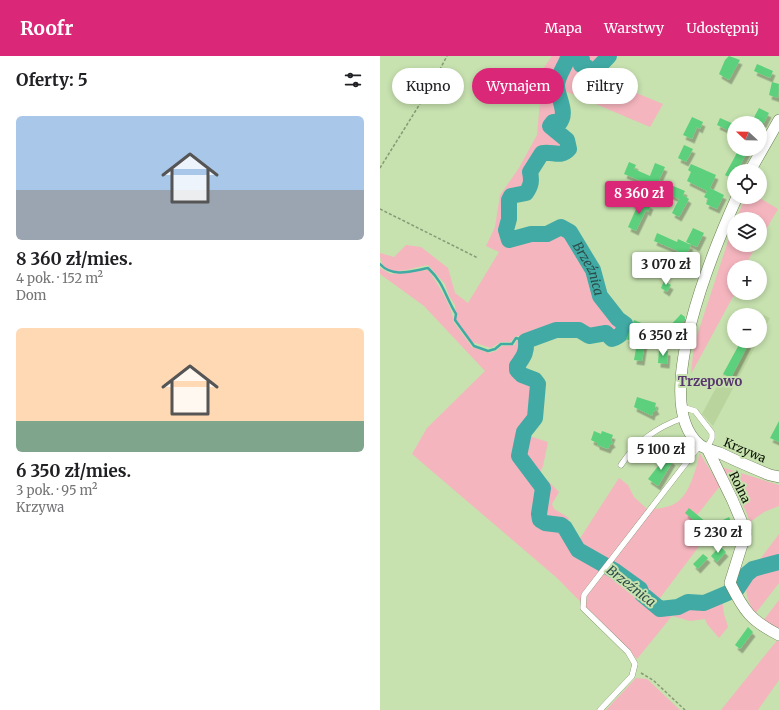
<!DOCTYPE html>
<html lang="pl">
<head>
<meta charset="utf-8">
<style>
	:root { --surface:#fff; --page:#f6f6f6; --text:#202124; --muted:#757577; --accent:#db2777 }
	body { margin:0; font-family:Merriweather,serif; background:var(--page); color:var(--text); height:100vh; display:flex; flex-direction:column; font-size:15px; white-space:nowrap }
	* { box-sizing:border-box; margin:0 }
	p { font-size:13px; color:var(--muted) }
	.icon { flex:none; width:22px; height:22px; fill:none; stroke:currentColor; stroke-width:2; stroke-linecap:round; stroke-linejoin:round }
	.map { position:relative; flex:1; overflow:hidden }
	.panel { display:flex; flex-direction:column; background:var(--surface); width:380px }
	.panel>* { flex:none }
	.hud { position:absolute; left:12px; top:12px; width:327px; height:36px; display:flex; gap:8px }
	.needle { width:26px; rotate:292deg }
	.tools { position:absolute; left:347px; top:60px; display:grid; gap:8px }
	.tools a { display:grid; place-items:center; width:40px; height:40px; border-radius:50%; background:var(--surface); box-shadow:0 2px 6px #0003; font-size:20px }
	.price { position:absolute; translate:-50% -34px; padding:0 9px; border-radius:4px; background:#fff; color:#222; font-size:13px; line-height:26px; filter:drop-shadow(0 1px 2px #0008) }
	.price::after { content:''; position:absolute; left:50%; top:24px; width:12px; height:9px; margin-left:-6px; background:inherit; clip-path:polygon(0 0,100% 0,50% 100%) }
	.price.current { background:var(--accent); color:#fff }
	ul { padding:0; list-style:none }
	li { display:grid; align-content:center; gap:8px; height:212px; padding:0 16px }
	li span { display:grid; place-items:center; height:124px; border-radius:6px; color:#555 }
	li>.icon { margin-inline-start:auto }
	span .icon { width:72px; height:72px; fill:#fffc; stroke-width:1 }
	li b { font-size:17px }
	h2 { display:flex; justify-content:space-between; align-items:center; height:48px; padding:0 16px; font-size:17px }
	.pill { padding:0 14px; border-radius:18px; background:var(--surface); box-shadow:0 2px 6px #0003; font-size:14px; line-height:36px }
	.pill.current { background:var(--accent); color:#fff }
	header { display:flex; align-items:center; gap:24px; box-sizing:border-box; height:56px; padding:0 20px; background:var(--accent); color:#fff }
	header strong { font-size:19px }
	nav { display:flex; gap:22px; margin-inline-start:auto; font-size:14px }
	main { display:flex; flex:1; min-height:0 }
	.map>svg:first-child { display:block }
</style>
</head>
<body>
<header>
<strong>Roofr</strong>
<nav><a>Mapa</a><a>Warstwy</a><a>Udostępnij</a></nav>
</header>
<main>
<section class="panel">
<h2>Oferty: 5<svg class="icon" aria-label="filters" viewBox="0 0 24 24"><path d="M4 7h16M4 17h16"/><circle cx="9" cy="7" r="2"/><circle cx="15" cy="17" r="2"/></svg></h2>
<ul>
<li><span style="background:linear-gradient(#a9c7e8 60%,#9aa5b1 0)"><svg class="icon" aria-label="home" viewBox="0 0 24 24"><path d="M3 11l9-7 9 7M6 9v11h12V9"/></svg></span><div><b>8 360 zł/mies.</b><p>4 pok. · 152 m²</p><p>Dom</p></div></li>
<li><span style="background:linear-gradient(#ffd9b3 75%,#7fa58c 0)"><svg class="icon" aria-label="home" viewBox="0 0 24 24"><path d="M3 11l9-7 9 7M6 9v11h12V9"/></svg></span><div><b>6 350 zł/mies.</b><p>3 pok. · 95 m²</p><p>Krzywa</p></div></li>
</ul>
</section>
<div class="map">
<svg width="399" height="654" viewBox="0 0 399 654">
	<defs>
		<filter id="shadow"><feDropShadow dx="2.5" dy="4.5" stdDeviation="0" flood-color="#0004"/></filter>
	</defs>
	<rect width="100%" height="100%" fill="#c7e1af"/>
	<path fill="#b9d59d" d="M377,256L390,262L380,281V259H375Z
		M361,285H378L333,370L322,358Z"/>
	<path fill="#f5b5be" d="M172,0H194L186,1C180,20 171,35 182,54L179,66L172,64L168,68C170,76 178,81 185,85L186,93L184,96C177,98 170,94 161,96L149,114L147,131L143,136L128,141L127,165L124,174L126,183L129,187H133L152,180H168L181,173L187,176L211,215L219,242L235,262L242,267L243,271L238,280L233,281L225,276L209,278C204,272 180,270 173,272C160,277 151,282 136,280L130,286H121L111,292L92,286L76,264L75,249L69,240L65,228L48,209C31,212 0,226 0,197L14,201L26,189L41,191L68,212L75,237L88,247L119,196L106,190L115,171L120,139L139,112L157,79L163,13Z
		M198,0H225L213,16L209,10L202,7L203,3Z
		M195,2L200,5L199,9L205,13L210,21L215,20L283,48L270,71L180,33C176,23 186,15 188,6Z
		M366,141H378L398,153L380,184V163H356Z
		M354,167V189H377L364,211H354V228L352,232L355,237L311,318L314,289Z
		M0,212L11,218L48,214C55,223 75,255 73,265L92,291L109,297L116,295L122,290L135,289L137,284L142,286V299L134,312L141,321L154,324L156,343L153,362L140,372L142,375L136,400L151,417L161,433L156,463L158,470L180,471L184,473C186,481 191,485 194,493C221,509 259,530 277,556H291L304,550L317,549L323,550L342,543L344,558L348,571L339,582L327,568L325,563L310,565L292,560L257,603L177,522L32,398L47,372L105,315L44,250L0,218Z
		M146,379L168,386L163,410L158,421L141,398Z
		M319,396L340,430L310,468L326,481L277,546C262,539 252,520 237,510C224,501 207,501 197,487L239,422L248,429L254,441L267,453C294,453 304,446 313,421C316,412 319,405 319,396Z
		M338,410L399,429V450L384,456L370,466L365,453Z
		M167,424L179,436L172,448L174,453L189,462L186,470L181,467L164,465C158,455 163,442 165,432L162,427Z
		M399,478V504L375,510Z
		M399,509V527L375,558C367,544 361,530 373,516L390,514L392,511Z
		M399,544V576L383,565Z
		M399,582V624L378,654H341Z
		M256,622L267,623L300,654H226Z"/>
	<g fill="none" stroke-linecap="round" stroke-linejoin="round">
		<path stroke="#41aaa4" stroke-width="2.5" d="M0,208C12,222 32,215 48,212C64,227 65,240 76,258L75,264L94,290L108,295L115,293L121,288H132L136,282L146,285"/>
		<path stroke="#41aaa4" stroke-width="16" id="s1" d="M229,0L212,18L207,11L201,9L202,4L196,1L187,4C184,12 177,21 177,30C178,44 189,57 178,69L173,66L170,70L187,84L189,93C181,102 173,95 162,97L150,116C152,125 151,130 146,137L131,140L129,144V163L126,174L129,184L151,178H167L181,171L190,176L213,214L220,240L238,263L245,268C243,277 241,280 232,283L226,277L209,280L199,274H176L146,285C147,297 143,301 137,310V314L142,319L155,324L158,328L155,362L144,376L139,400L163,432L159,458L160,464L165,467L181,469L185,472L198,494L235,515L260,533L262,538L280,553L298,551L308,546L324,547L343,539L357,533L367,518L373,513L399,506"/>
	</g>
	<path fill="#5cd07b" filter="url(#shadow)" d="M349,0L360,4L349,24L339,18L345,4Z
		M377,8L393,15L390,22L374,15Z
		M392,26L399,28L398,42L389,39Z
		M379,52L389,57L384,67H371Z
		M312,61L323,66L320,73L317,71L312,83L303,79Z
		M340,62L354,68V77L337,69Z
		M304,89L313,93L306,106L298,102Z
		M359,93H369L357,115H354V124L345,119Z
		M249,106L256,109L254,113L270,120L275,107L285,111L279,124L305,135L303,139L309,143L299,161L292,157L299,143L276,132V131L244,118Z
		M311,108L336,119L330,132L344,139L337,153L326,148L328,143L324,141L327,135L307,125L311,116L308,114Z
		M260,144L271,149L268,156L266,154L256,175L248,171Z
		M313,172L324,177L317,191L306,186Z
		M277,177L297,186L298,183L311,189L305,201L297,198L298,195L274,185Z
		M284,225L291,229L287,236L281,232Z
		M301,258L305,261V264L293,276L288,272Z
		M254,264L264,268L260,277L273,275L274,285L265,286L262,305L254,304L257,287L246,283Z
		M361,285H370L351,322L343,318Z
		M279,294L288,295L287,308L278,307Z
		M257,341L276,347L275,351L277,354L273,356L272,360L254,351Z
		M399,365V386L390,382Z
		M214,375L221,378L222,375L233,379L231,384L233,387L230,389L228,393L217,389V387L211,384Z
		M286,400L293,405L278,430L268,423Z
		M309,452L332,471L327,476L305,457Z
		M349,461L354,472L346,476L341,465Z
		M340,490L346,496L337,506L331,500Z
		M323,498L328,502L318,513L313,508Z
		M368,571L373,576L360,593L355,589Z"/>
	<g fill="none" stroke-linecap="round" stroke-linejoin="round">
		<defs>
			<path id="lane" d="M302,351L315,355L332,377V382L327,392
				M241,409C256,386 277,371 303,362
				M220,654L252,620L255,608L248,596L203,552L204,539L320,389"/>
			<path id="street" d="M370,115L399,64
				M357,141C335,190 268,347 320,389C325,393 334,395 340,397C356,405 373,412 390,419L399,421
				M327,392L352,443L366,476L350,527C364,555 371,565 399,579"/>
		</defs>
		<use href="#lane" stroke="#677d50" stroke-width="6"/>
		<use href="#street" stroke="#677d50" stroke-width="12"/>
		<path stroke="#869a74" stroke-width="1.5" stroke-dasharray="3 2" stroke-linecap="butt" d="M0,112L51,30L67,0
			M0,153L98,202
			M261,617L273,624L305,654"/>
		<use href="#lane" stroke="#fff" stroke-width="5.5"/>
		<use href="#street" stroke="#fff" stroke-width="11"/>
	</g>
	<g text-anchor="middle" dominant-baseline="central" stroke-width="4" stroke-linejoin="round" paint-order="stroke">
		<g font-size="12" fill="#080f01" stroke="#c7e1af">
			<text transform="translate(365 394) rotate(23)">Krzywa</text>
			<text transform="translate(360 431) rotate(64)">Rolna</text>
		</g>
		<g font-size="13" font-style="italic" fill="#2c4c49" stroke="#c7e1af">
			<text stroke="none"><textPath href="#s1" startOffset="412">Brzeźnica</textPath></text>
			<text transform="translate(251 530) rotate(38)">Brzeźnica</text>
		</g>
		<g font-size="13" font-weight="bold" fill="#57356e" stroke="#c7e1af">
			<text x="330" y="325">Trzepowo</text>
		</g>
	</g>
</svg>
<div class="tools">
<a><svg class="needle" viewBox="-14 -14 28 28"><path d="M0-13l5 13h-10z" fill="#e53935"/><path d="M0 13l5-13h-10z" fill="#757577"/></svg></a>
<a><svg class="icon" aria-label="locate" viewBox="0 0 24 24"><circle cx="12" cy="12" r="6"/><path d="M12 2v4M12 18v4M2 12h4M18 12h4"/></svg></a>
<a><svg class="icon" aria-label="layers" viewBox="0 0 24 24"><path d="M12 4l9 5-9 5-9-5zM3 14l9 5 9-5"/></svg></a>
<a>+</a>
<a>−</a>
</div>
<b class="price current" style="left:259px;top:159px">8 360 zł</b>
<b class="price" style="left:286px;top:230px">3 070 zł</b>
<b class="price" style="left:283px;top:301px">6 350 zł</b>
<b class="price" style="left:281px;top:415px">5 100 zł</b>
<b class="price" style="left:338px;top:498px">5 230 zł</b>
<div class="hud">
<a class="pill">Kupno</a>
<a class="pill current">Wynajem</a>
<a class="pill">Filtry</a>
</div>
</div>
</main>
</body>
</html>
